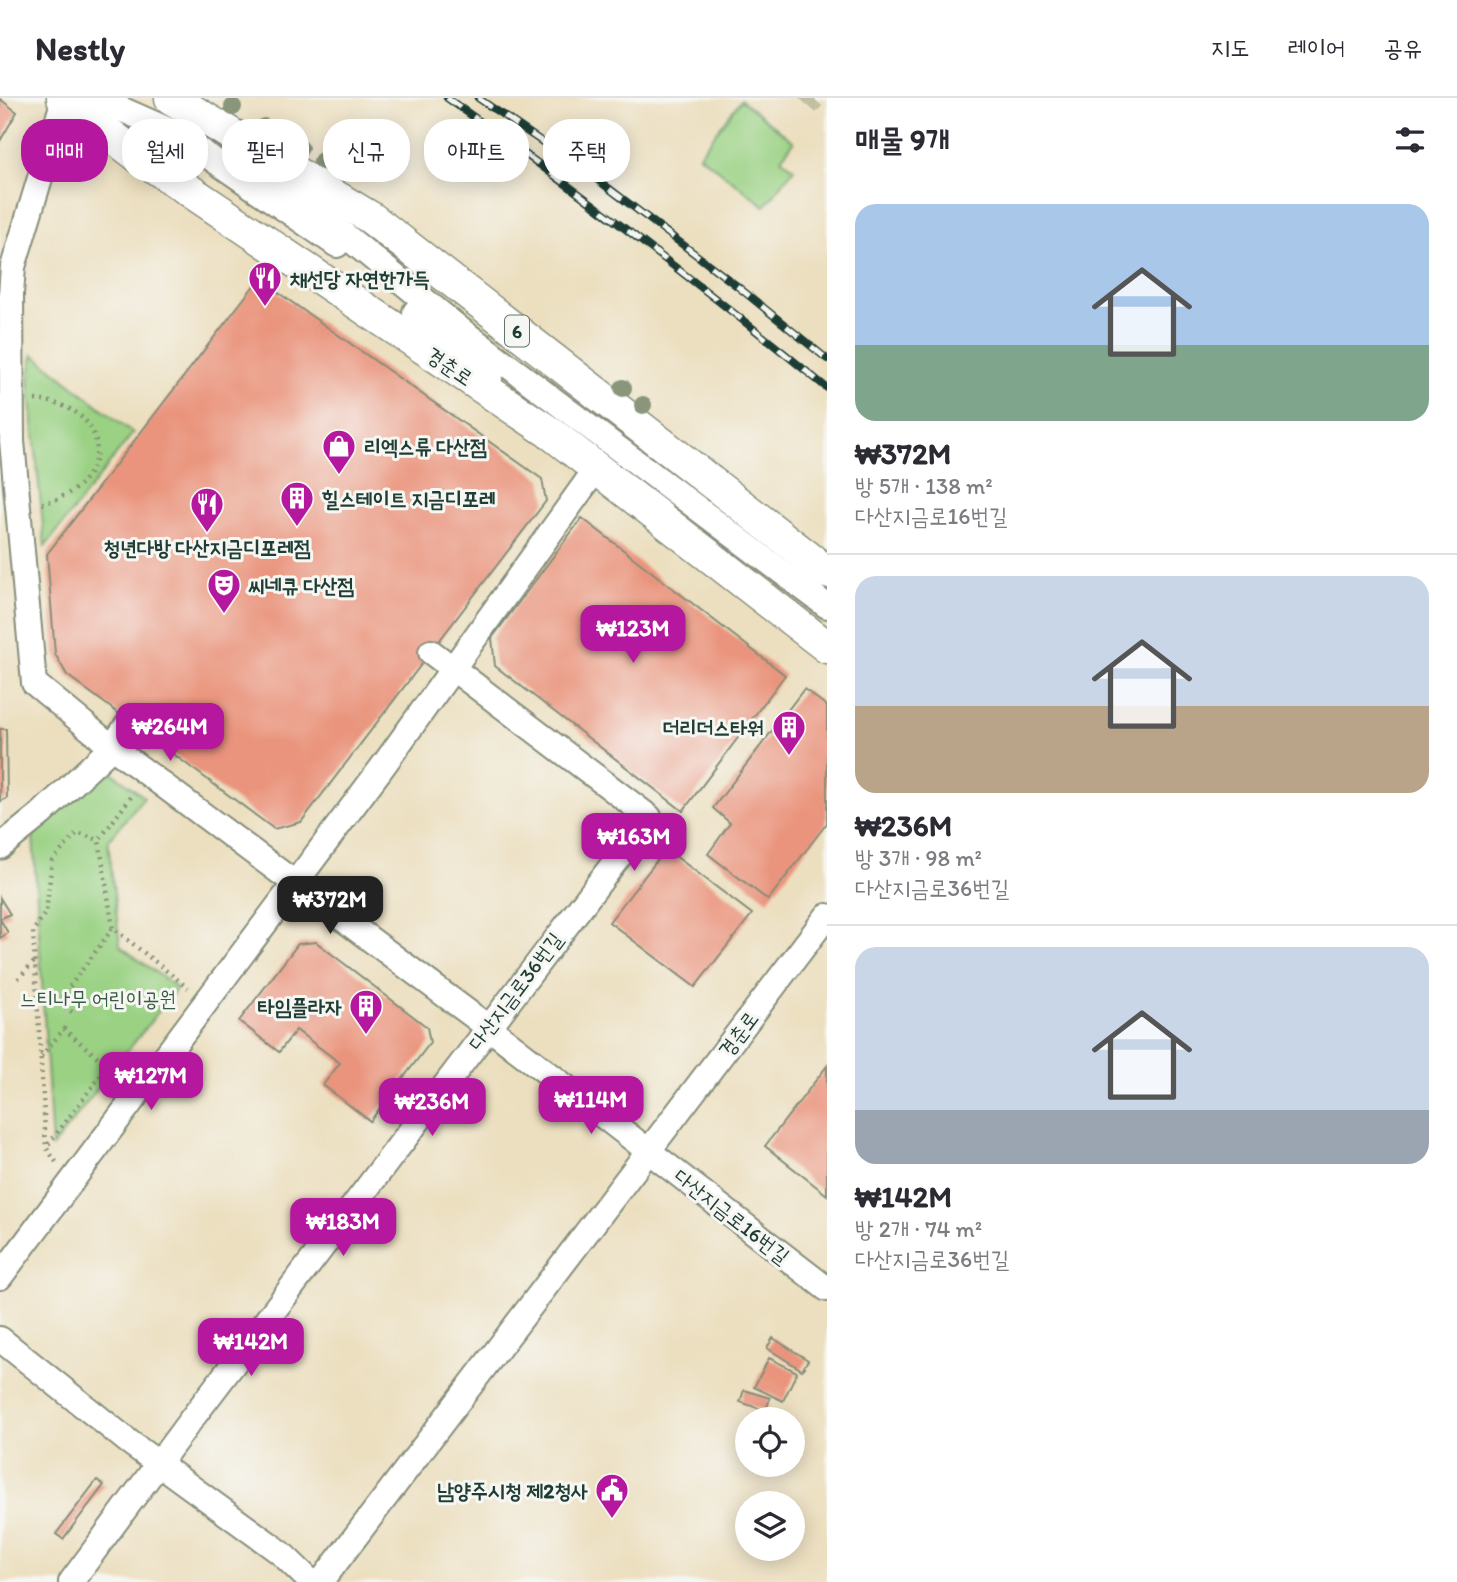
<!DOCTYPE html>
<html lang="ko">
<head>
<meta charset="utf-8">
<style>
	:root { --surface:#fff; --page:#f7f7f7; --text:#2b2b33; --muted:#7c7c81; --line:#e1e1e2; --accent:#b5179e }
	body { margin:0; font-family:Itim,"Poor Story",sans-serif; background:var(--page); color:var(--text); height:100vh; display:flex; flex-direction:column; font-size:26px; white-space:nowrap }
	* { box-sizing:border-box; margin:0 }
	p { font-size:23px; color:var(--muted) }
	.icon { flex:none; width:38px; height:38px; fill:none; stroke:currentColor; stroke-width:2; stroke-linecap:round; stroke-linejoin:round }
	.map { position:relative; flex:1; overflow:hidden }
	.panel { display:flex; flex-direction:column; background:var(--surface); width:630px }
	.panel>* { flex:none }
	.top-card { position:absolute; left:21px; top:21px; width:665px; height:63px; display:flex; gap:14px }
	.tools { position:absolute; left:735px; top:1309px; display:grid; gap:14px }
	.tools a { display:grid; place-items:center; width:70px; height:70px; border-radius:50%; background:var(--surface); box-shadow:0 4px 18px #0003; font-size:35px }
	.price { position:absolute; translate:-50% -60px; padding:0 16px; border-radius:14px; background:var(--accent); color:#fff; font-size:23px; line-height:46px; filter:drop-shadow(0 2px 4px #0008) }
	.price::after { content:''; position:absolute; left:50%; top:42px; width:21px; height:16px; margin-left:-10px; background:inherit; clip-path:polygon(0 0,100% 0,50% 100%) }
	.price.selected { background:#222; color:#fff }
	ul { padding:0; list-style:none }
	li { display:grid; align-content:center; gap:14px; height:371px; padding:0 28px }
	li+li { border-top:2px solid var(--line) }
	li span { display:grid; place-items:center; height:217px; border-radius:21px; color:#555 }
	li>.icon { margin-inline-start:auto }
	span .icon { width:126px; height:126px; fill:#fffc; stroke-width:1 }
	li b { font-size:30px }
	h2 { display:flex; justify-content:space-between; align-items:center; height:84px; padding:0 28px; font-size:30px }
	.tag { padding:0 24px; border-radius:28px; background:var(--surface); box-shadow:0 4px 18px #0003; font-size:24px; line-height:63px }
	.tag.selected { background:var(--accent); color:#fff }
	header { display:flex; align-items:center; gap:42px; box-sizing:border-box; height:98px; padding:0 35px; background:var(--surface); border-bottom:2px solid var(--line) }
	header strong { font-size:33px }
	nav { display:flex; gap:38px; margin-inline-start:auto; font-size:24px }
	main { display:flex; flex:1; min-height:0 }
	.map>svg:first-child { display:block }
</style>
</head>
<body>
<header>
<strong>Nestly</strong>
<nav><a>지도</a><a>레이어</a><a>공유</a></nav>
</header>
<main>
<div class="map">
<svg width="827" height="1484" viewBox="0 0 827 1484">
	<rect width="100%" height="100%" fill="#f6f6f2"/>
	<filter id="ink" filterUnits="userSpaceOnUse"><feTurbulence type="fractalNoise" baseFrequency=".0143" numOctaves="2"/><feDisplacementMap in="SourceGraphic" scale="14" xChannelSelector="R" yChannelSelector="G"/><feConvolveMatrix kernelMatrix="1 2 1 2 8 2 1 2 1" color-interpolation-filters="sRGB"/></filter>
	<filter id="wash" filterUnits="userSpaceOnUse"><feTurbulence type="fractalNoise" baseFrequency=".00686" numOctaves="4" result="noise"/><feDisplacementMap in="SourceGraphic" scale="28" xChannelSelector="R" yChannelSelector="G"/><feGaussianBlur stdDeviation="1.57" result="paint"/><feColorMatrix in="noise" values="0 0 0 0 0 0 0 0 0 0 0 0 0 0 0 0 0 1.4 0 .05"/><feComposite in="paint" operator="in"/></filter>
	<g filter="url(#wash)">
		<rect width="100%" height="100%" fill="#ecdfbf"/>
		<path fill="#9ad183" stroke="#5c875c" stroke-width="2" d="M741,2L794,44L781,60L794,71L765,108L699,57Z
			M33,256L133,335L45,449L29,283Z
			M113,675L144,699L108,743L120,848L177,890L52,1049L33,737L94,676Z"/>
		<g id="blocks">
			<path fill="#ea947d" d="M0,1L17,14L0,43Z
				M259,181L542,381L546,403L301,724L274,731L67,577L55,556L47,456Z
				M582,420L785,577L683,713L495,568L492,540Z
				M804,591L827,608V725L768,802L708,756L730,725L713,710Z
				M0,631H6L7,700L0,704Z
				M666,751L752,816L695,889L609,824Z
				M0,800L10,816L0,821L8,835L0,840Z
				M316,844L427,929L430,945L370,1023L323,987L340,965L296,932L279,954L239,923L298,846Z
				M827,968V1097L765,1048Z
				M773,1240L808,1262L802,1272L767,1250Z
				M769,1260L797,1274L783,1303L754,1289Z
				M744,1292L770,1300L766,1313L740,1304Z
				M97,1382L104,1387L63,1441L56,1436Z"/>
		</g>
	</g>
	<g filter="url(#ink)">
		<use href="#blocks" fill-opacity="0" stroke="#868e7a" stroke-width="2"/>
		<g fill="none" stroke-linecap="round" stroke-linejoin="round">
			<path stroke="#c3bfa3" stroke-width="24" stroke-dasharray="24 12" stroke-linecap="butt" d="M807,7L813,0"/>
			<defs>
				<path id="minor" d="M96,0L173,34L337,147
					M255,64L461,232L827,508
					M415,214L490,281
					M130,623L112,649L488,929L827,1191
					M0,749L41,716L112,649L34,585L12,343L11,196L13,169L64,1
					M0,1179L383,668L596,371
					M0,1241L129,1344L281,1455L311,1484
					M71,1484L187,1327L649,719L431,554
					M321,1484L827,818"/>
				<path id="major" d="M63,0L138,58L552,336L827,549
					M171,0L371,120L827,474"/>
			</defs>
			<use href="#minor" stroke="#868e7a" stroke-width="28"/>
			<use href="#major" stroke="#868e7a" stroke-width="35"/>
			<path stroke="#868e7a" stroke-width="4.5" stroke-dasharray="2 5" stroke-linecap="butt" d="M35,302C114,307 118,388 41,406
				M131,699L99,742L113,830L188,890
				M18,881L34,864
				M72,914L59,903L113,830
				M41,958L64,931L108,968L47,1048
				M56,1064L46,1049L33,833L46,814L52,763L77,735L99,742"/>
			<use href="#minor" stroke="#fff" stroke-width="24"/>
			<use href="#major" stroke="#fff" stroke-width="32"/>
			<defs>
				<path id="rail" d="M447,0C578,92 703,189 827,290
					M478,0L598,82L737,188L827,261"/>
			</defs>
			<use href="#rail" stroke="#1f3d34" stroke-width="8"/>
			<use href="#rail" stroke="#f6f6f2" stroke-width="5" stroke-dasharray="16" stroke-linecap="butt"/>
		</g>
		<g fill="#89967b">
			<circle cx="233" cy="9" r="9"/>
			<circle cx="264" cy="29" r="9"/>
			<circle cx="300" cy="50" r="9"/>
			<circle cx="322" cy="63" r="9"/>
			<circle cx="623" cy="290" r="9"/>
			<circle cx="643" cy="307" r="9"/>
		</g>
	</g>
	<defs>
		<symbol id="restaurant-pin" viewBox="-11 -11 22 30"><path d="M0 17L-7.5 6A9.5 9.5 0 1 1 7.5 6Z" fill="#b5179e" stroke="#f6f6f2"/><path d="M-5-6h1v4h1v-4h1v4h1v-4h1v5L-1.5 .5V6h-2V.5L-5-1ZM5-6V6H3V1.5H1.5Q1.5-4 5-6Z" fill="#fff"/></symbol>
		<symbol id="shop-pin" viewBox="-11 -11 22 30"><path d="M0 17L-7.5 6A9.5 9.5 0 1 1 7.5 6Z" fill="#b5179e" stroke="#f6f6f2"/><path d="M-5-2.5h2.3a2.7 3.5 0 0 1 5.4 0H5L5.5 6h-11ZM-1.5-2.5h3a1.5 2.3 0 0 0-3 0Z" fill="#fff"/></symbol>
		<symbol id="building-pin" viewBox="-11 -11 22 30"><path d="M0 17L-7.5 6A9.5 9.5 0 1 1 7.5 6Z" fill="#b5179e" stroke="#f6f6f2"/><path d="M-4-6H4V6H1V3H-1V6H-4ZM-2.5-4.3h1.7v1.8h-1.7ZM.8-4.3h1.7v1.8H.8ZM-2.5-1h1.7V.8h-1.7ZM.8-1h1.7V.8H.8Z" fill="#fff"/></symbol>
		<symbol id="theatre-pin" viewBox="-11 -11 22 30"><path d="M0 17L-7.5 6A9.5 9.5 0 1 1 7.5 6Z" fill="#b5179e" stroke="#f6f6f2"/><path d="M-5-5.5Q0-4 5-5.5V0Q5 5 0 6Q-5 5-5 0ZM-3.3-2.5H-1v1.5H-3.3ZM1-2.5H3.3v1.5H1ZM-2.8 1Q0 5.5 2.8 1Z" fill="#fff"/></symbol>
		<symbol id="civic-pin" viewBox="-11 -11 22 30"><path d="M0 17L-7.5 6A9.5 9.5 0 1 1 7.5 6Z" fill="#b5179e" stroke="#f6f6f2"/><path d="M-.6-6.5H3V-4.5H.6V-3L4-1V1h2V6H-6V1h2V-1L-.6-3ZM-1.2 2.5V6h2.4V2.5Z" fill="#fff"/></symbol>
	</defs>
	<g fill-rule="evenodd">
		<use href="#restaurant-pin" x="246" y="161" width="38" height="52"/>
		<use href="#shop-pin" x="320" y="329" width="38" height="52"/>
		<use href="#building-pin" x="278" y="381" width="38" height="52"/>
		<use href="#restaurant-pin" x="188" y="387" width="38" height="52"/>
		<use href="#theatre-pin" x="205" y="468" width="38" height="52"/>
		<use href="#building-pin" x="770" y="610" width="38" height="52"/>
		<use href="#building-pin" x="347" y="889" width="38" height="52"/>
		<use href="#civic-pin" x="593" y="1373" width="38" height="52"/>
	</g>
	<g text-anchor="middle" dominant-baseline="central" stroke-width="6" stroke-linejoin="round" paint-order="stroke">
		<rect fill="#f6f6f2" stroke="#60746d" stroke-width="2" x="505" y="217.5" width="24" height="31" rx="5"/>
		<g font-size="19" font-weight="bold" fill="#1f3d34">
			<text x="517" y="233">6</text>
		</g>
		<g font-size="21" font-weight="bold" fill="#1f3d34" stroke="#f6f6f2" text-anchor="start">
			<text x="290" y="180">채선당 자연한가득</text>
			<text x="364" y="348">리엑스류 다산점</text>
			<text x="322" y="400">힐스테이트 지금디포레</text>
			<text x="207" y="449" text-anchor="middle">청년다방 다산지금디포레점</text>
			<text x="248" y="487">씨네큐 다산점</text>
			<text x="764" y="629" text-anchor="end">더리더스타워</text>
			<text x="342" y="908" text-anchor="end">타임플라자</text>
			<text x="588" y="1392" text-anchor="end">남양주시청 제2청사</text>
		</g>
		<g font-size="21" fill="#1f3d34" stroke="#f6f6f2">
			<text transform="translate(450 268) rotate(34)">경춘로</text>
			<text transform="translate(515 893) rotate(-53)">다산지금로36번길</text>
			<text transform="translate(738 936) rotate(-53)">경춘로</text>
			<text transform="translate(732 1118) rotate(38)">다산지금로16번길</text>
		</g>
		<g font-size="21" fill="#385b44" stroke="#f6f6f2">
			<text x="98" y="900">느티나무 어린이공원</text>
		</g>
	</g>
</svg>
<div class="tools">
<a><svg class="icon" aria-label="locate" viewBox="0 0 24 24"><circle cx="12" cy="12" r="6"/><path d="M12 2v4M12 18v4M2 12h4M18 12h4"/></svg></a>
<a><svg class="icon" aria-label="layers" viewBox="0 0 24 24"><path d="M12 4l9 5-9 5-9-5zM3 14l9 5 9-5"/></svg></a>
</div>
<b class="price" style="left:633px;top:567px">₩123M</b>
<b class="price" style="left:170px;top:665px">₩264M</b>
<b class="price" style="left:634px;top:775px">₩163M</b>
<b class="price selected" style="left:330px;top:838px">₩372M</b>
<b class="price" style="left:151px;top:1014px">₩127M</b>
<b class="price" style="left:591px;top:1038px">₩114M</b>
<b class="price" style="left:432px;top:1040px">₩236M</b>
<b class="price" style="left:343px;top:1160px">₩183M</b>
<b class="price" style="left:251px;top:1280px">₩142M</b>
<div class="top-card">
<a class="tag selected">매매</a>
<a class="tag">월세</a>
<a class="tag">필터</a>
<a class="tag">신규</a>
<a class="tag">아파트</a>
<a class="tag">주택</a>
</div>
</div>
<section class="panel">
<h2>매물 9개<svg class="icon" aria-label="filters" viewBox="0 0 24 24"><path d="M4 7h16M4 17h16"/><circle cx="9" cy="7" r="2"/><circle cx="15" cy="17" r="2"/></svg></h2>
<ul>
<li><span style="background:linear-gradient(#a9c7e8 65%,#7fa58c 0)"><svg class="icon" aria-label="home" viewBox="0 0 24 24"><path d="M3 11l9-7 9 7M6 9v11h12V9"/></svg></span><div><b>₩372M</b><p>방 5개 · 138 m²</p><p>다산지금로16번길</p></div></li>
<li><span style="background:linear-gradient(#c9d6e8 60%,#b9a48a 0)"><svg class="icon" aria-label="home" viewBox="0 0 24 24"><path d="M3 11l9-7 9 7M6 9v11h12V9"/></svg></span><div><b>₩236M</b><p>방 3개 · 98 m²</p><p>다산지금로36번길</p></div></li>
<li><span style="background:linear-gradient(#c9d6e8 75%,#9aa5b1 0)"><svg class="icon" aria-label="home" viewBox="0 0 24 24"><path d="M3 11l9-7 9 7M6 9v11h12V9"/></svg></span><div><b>₩142M</b><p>방 2개 · 74 m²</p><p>다산지금로36번길</p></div></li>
</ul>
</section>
</main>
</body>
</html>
